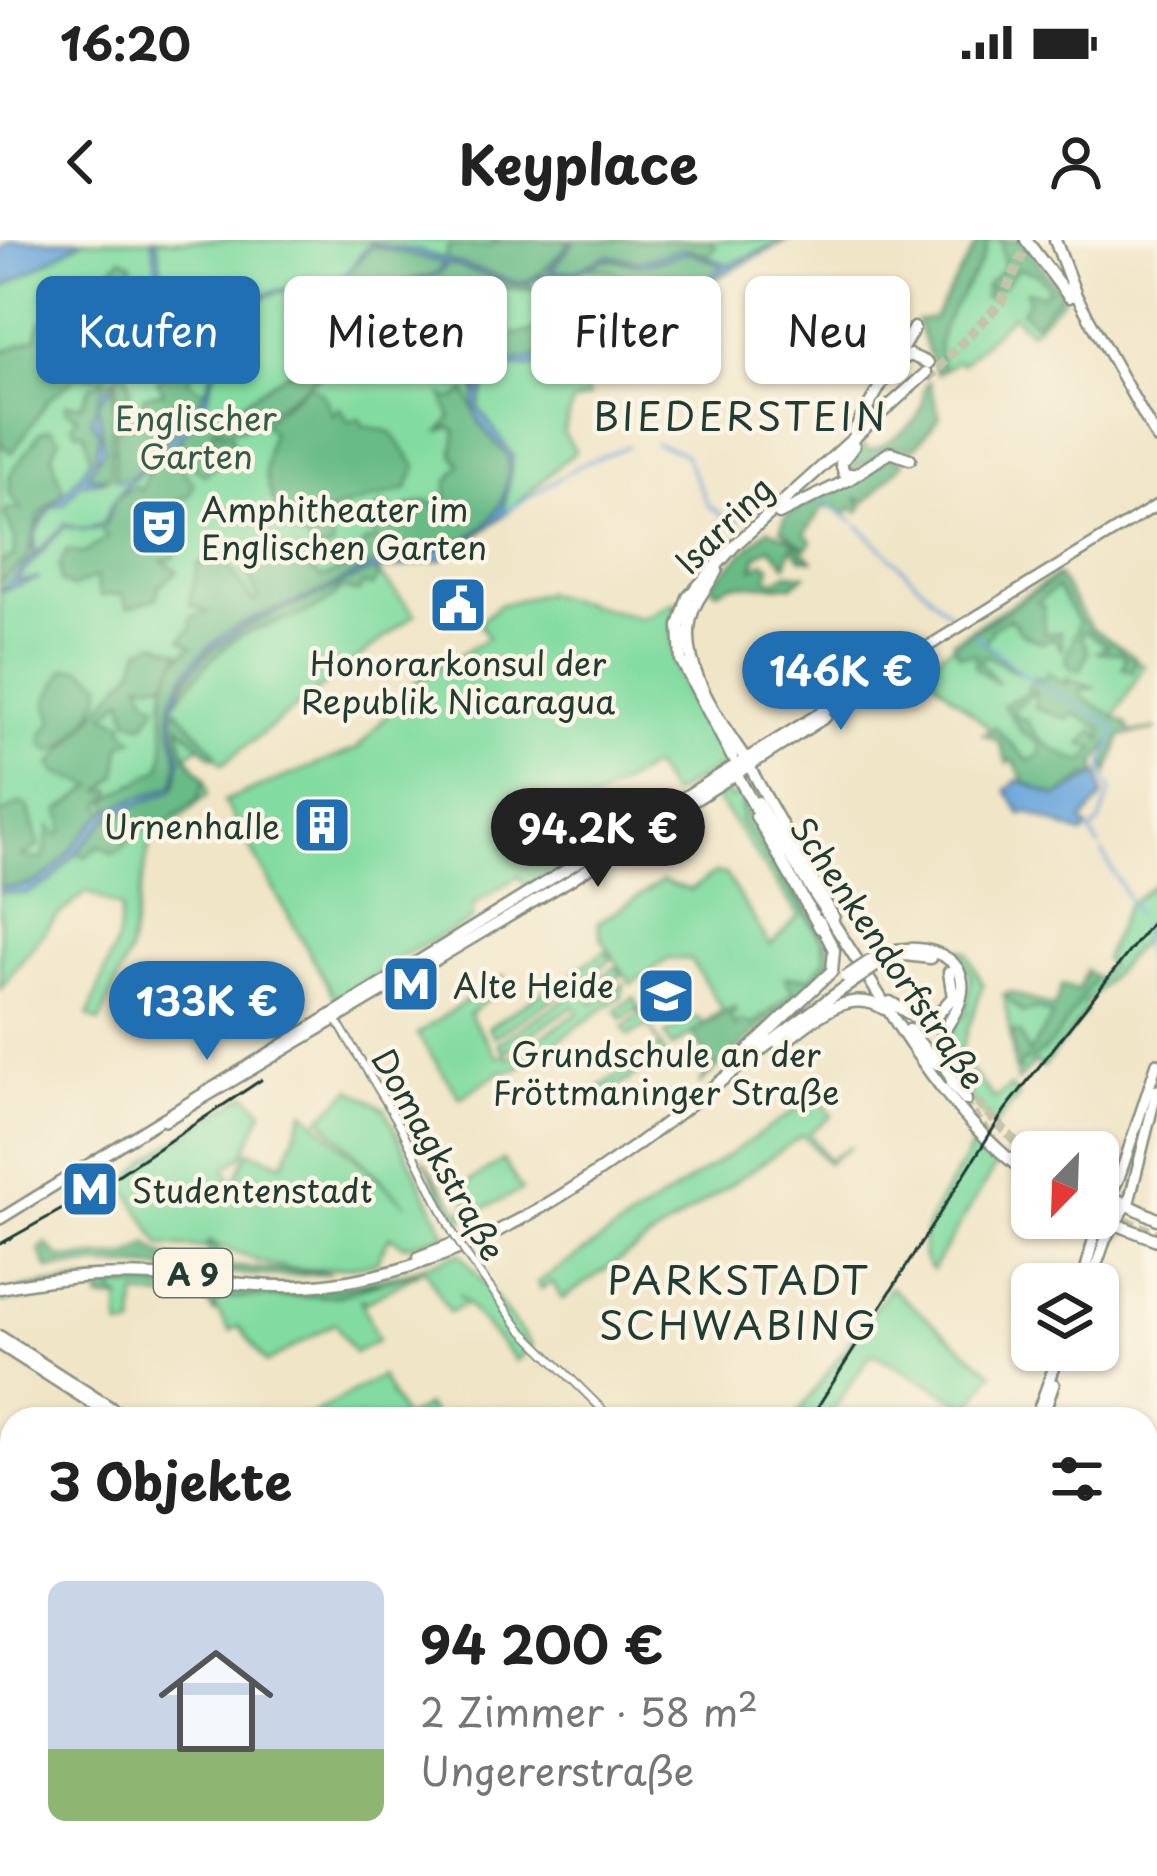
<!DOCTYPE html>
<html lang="de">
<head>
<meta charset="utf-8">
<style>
	:root { --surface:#fff; --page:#f2f2f2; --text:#222; --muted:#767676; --line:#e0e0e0; --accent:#1f6fb2 }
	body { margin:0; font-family:"Playpen Sans",sans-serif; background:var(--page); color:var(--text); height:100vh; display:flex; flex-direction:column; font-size:45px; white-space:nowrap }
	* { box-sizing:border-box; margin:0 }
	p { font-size:39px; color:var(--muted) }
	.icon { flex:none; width:66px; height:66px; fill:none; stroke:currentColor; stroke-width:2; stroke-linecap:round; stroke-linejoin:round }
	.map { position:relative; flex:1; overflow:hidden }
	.panel { position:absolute; left:0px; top:1167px; width:1158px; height:471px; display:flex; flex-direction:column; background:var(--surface); border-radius:36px 36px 0 0; box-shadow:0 3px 9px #0004 }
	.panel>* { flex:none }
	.guide { position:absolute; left:36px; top:36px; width:1086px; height:108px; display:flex; gap:24px }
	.needle { width:78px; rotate:203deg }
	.buttons { position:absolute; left:1011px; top:891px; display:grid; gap:24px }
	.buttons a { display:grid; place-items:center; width:108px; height:108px; border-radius:18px; background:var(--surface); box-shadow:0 3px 9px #0004; font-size:60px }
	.price { position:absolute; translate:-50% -102px; padding:0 27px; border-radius:42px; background:var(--accent); color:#fff; font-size:39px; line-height:78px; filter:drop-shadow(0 3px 6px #0008) }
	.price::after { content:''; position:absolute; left:50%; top:72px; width:36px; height:27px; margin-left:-18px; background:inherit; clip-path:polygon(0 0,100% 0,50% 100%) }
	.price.current { background:#222; color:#fff }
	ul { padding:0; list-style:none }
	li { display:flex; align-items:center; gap:36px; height:300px; padding:0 48px }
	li+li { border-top:3px solid var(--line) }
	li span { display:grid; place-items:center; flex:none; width:336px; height:240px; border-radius:18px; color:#555 }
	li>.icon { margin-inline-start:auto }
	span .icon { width:144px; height:144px; fill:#fffc; stroke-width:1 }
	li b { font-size:51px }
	h2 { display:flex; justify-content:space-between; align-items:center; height:144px; padding:0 48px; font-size:51px }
	.tag { padding:0 42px; border-radius:18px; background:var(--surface); box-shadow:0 3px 9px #0004; font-size:42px; line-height:108px }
	.tag.current { background:var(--accent); color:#fff }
	.status { display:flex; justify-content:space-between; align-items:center; height:84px; padding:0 60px; background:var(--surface); direction:ltr }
	.status svg { height:33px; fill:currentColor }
	header { display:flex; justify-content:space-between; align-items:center; height:156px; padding:0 48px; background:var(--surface); font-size:54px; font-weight:700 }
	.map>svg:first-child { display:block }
</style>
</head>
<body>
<div class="status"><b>16:20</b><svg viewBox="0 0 49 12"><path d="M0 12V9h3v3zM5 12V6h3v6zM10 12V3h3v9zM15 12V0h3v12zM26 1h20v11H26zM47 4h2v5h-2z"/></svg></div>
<header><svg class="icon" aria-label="back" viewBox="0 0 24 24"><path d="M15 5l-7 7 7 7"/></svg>Keyplace<svg class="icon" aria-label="person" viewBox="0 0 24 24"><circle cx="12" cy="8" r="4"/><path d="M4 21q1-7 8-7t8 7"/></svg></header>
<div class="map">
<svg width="1157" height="1636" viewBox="0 0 1157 1636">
	<rect width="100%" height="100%" fill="#fcf5e5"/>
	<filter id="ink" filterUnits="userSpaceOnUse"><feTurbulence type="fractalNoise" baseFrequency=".00833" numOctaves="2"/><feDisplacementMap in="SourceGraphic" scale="24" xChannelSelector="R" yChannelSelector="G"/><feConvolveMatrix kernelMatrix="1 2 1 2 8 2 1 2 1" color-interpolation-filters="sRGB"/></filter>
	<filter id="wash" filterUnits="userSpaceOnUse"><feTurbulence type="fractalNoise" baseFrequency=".004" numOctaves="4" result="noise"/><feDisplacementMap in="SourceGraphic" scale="48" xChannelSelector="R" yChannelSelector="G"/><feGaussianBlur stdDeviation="2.7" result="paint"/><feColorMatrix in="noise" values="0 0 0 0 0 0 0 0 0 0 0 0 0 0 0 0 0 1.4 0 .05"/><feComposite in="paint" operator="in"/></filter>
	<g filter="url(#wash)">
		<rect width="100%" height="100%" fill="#f0e5c7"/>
		<path fill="#82dba0" stroke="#508c6a" stroke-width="3" d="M84,0H788L696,49L639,100L576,128L589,157L573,162L563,193L576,211C510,265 468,327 376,330L415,374L223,524L203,504L186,515L205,539L208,554L149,606L129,713L100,782L88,776L118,698L121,668L87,652L55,678L0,749V49Z
			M981,0H1021L1063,59L1030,92L1012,75L962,124L957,121L937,134L917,81L933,82L979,16Z
			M1057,335L1088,389L1144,426L1091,517L1055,546L936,441L929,429L935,417L1057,338L951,402Z
			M544,353L642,378L677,361C658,424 696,470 726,523L671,555L652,526L568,577L587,609L526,647L519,636L473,665L472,680L404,715L336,760L224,561L357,509L418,440L488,398L479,382L499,365Z
			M737,543L725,552L730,559L742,552L827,702L832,721L699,845L713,824L692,794L672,807L665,794L698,777L702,784L723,770L690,719H668L631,744L602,699L598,683L662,641L690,650L715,633L725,634L770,705L799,676L715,557Z
			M1157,642V673L1141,702L1085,764L1086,771L1043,828L1035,822L1017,841L1004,755L1011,752L1054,768L1062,745L1078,750L1086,731L1097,739L1109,725L1104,720L1127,666Z
			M959,709L967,712L983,745L959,816L994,859L1010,847L1019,856L993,887L966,854L968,848L946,812L959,772L961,779L965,776L971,737Z
			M606,711L612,719L579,742L584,748L616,727L622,735L589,757L594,763L624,744L622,756L515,830L500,832L460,858L417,794L504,736L509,743L469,774L497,817L505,814L509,818L578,773L574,766L504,812L498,803L568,757L565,751L494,797L488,788L558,742L564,750L578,742L573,732Z
			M634,757L666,815L598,860L592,852L661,806L648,785L629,796L623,787L641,775L637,769L622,779L616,770Z
			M352,849L385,869L446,995L405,1006L390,996L376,1023C301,1034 277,1033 209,1001L204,1008L161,1006L130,955L120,949L149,918L247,854L263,871L243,915L225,928L234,943L249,911L283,924L304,871L406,965L320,878Z
			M818,855L832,876L809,893L828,920L851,906L827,923L803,895L562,1059L552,1042L541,1049L537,1043Z
			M974,900L997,924L932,1030C899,1000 963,935 974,900Z
			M423,919L460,973L468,966L464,945L503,920L522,950L456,982Z
			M460,1013L532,1106L516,1121L458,1054L466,1064L449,1072L424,1028L380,1043L420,1032L365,1063L360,1058L378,1100L354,1113L335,1083L266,1123L239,1086L230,1091L212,1062L136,1055L134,1087L120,1088L119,1058L100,1051L0,1062V1053L47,1044L342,1046L408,1032Z
			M890,1047L993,1133L970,1167L872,1113L827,1179H794Z
			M381,1136L404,1178L427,1166L435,1179H304Z"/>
		<path fill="#69bb86" stroke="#447c5d" stroke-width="3" fill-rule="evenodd" d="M503,0H571C518,68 515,36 445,20L448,6L485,7Z
			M575,0H710L716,7L708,15L690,9L637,22L608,15L574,31L551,32Z
			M979,0H988C981,45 922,84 944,129L937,134L917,81L934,78Z
			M1001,0H1021L1062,53L1035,83L1021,71L1028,61L1026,51L1041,55L1050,49L1037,33L1018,29L1001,48L989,47L994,58L984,57L986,45L1005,28Z
			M372,6L444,23L436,34C405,42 393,39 384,75L373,80L328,52Z
			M690,12L724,27C673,55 640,101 585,121C542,136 496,96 475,161L476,145H467L464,129L448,124L463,110L472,112L498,97L573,84L578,66L594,54L617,68L622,64L615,32L587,27C610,12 619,25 643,25C659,24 674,14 690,12Z
			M121,18L132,23C131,45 135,53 155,64L149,78L136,82L112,73L105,83L110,102L124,115L103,138L78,136L49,159L12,213L0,203V113L37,98L40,82L60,78C78,54 103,43 121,18Z
			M448,23L510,44H530L533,50L502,48L498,55L489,47L480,55L453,46V56L429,58L390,86L369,89V101L362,102L347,73L333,79L315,73L310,53H324L373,83L387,75C400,27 422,52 448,23Z
			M164,78L174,114L196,124L188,141L205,152L201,165L130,239H115L117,132L123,127C138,154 125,160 122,184L128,176L133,185L140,183L144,156L164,152L157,141L166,135L160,108L144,101Z
			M350,98L338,114L318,118L321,135L248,187L217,192C226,163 320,115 350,98Z
			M114,138L110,237L87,236L98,217L91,219L84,192H77L72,185L77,176L66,171V164L81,165L90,146Z
			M929,141L940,177L915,208L895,207L848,233L845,219L862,203L866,210C882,210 915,186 921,169C926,156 920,152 929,141Z
			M309,145L323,154L333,175L339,167L349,182L359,178L364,186L391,192L416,226L407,249L330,271L333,307L316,311L306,299L285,289C268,246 259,239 272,191L265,186L267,179Z
			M466,151L481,186L508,217C515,301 437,313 376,325C358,329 343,341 327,349C282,369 233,378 199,417C142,482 192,499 173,545L109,570L108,558L101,565L105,573C72,604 52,655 0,646V575L21,563L28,567L39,606L22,616L43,620L50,586L57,595L64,590L60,570L94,546L56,533L51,525L134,429L140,409L157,402L181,412L165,442L140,443L148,459L158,465L143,485L128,479L123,458L105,475L124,483L123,489L134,499L121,504L117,535L102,551L112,550L111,557L160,529C175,487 144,442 192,406L181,399L191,389V377L208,372L189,364L198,324L212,318L227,324L254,362L259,359L244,326L259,311L272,321L280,308L317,321L312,330L322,338L347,327L366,301H376L369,282L380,265L390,266L392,287L406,267L428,261L436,267L446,259L448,241L461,225L453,214L456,191L451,187L441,191L451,177L443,156L453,160Z
			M204,167L219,176L211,199L231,194L236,214L204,235L185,219L179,225L194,244L189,256L177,260V276L186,273L190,279L174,318L163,321L178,331L158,347L157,358L128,368L122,354L100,356L96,337L73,347L61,342L59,327L67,310L83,314L108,298L102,293L116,258L136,246L141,251L153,221L173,201L178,210L184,191Z
			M51,189L60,199L52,215L63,252L39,275L27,319L0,342V323L15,315V299L5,275L7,269H22L10,255V235L41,192Z
			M888,216L904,222L866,262L855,257L863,266L858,272L852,267L844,276L837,268L823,267L805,294L812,301L806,309L781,289L785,277Z
			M768,289L790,299L812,320L802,319L792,307L786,325L770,307L757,316L753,328L764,322L770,326L768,338L776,340L788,333L805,335L792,346L732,344L717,351L710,345Z
			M374,330L379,337L372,346L362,344L359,352L340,349C318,379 273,379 242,395C214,411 196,439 176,461C202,396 264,379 323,354C340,347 356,336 374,330Z
			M1059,337L1090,387L1136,418L1132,432L1122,428L1126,418L1121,413L1098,412L1107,406L1086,391L1081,394L1088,412L1081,430L1070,428L1066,418L1079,383L1057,347L1037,362L1044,367V394L1060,392L1063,411L1053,397L1043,403L1022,394L1010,378L992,388L985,404L1018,433L985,415L980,422L999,444L975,428L976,414L960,415L953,405Z
			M65,429H82L102,443C102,468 75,501 53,512L43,506L42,496L53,481L47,460Z
			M1047,432L1067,445V438L1097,448L1082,449L1081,457L1126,483L1132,493L1157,489L1121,496L1108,533L1104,522L1113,499L1096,522V535L1087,536L1057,557L1025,542L1013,520L1007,524L999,501L983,494L995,487L1028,521L1040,515V504L1022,492L1003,465L1027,452L1034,437L1043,441ZM1035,451V468L1067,479L1074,474L1102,488V500L1094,490L1081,504L1095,508L1084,521C1063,518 1032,498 1027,480L1017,477L1013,469Z
			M177,469L216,513L212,517L179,485L185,515L205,539L198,559L156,590L142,584L121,610L111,613L100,605L85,617L76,612L110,576L117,585L115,573L175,547C188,520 162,490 177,469Z
			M742,564L830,707L831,724L699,845L713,824L692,793L734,767L736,773L729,776L735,786L742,781L753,785L793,753L785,737H811L825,721L823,700L740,581Z
			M1086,731L1095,738C1078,762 1052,818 1022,822L1020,830L1015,828L1013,792L1020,793L1029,814L1053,775L1036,769L1023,773L1004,755L1011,752L1054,768L1062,745L1078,750Z
			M46,1004L61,1018L129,1016L148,1004L163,1016L207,1023L209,1004L218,1009L219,1026L330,1033C236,1044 143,1017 48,1029L39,1010Z
			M140,1039L281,1052L382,1042L339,1056L224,1058L216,1061L214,1072L199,1052L121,1047L111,1049L121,1059H100L98,1045C73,1046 28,1063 10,1053L71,1042Z"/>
		<path fill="#6aa6db" stroke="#447288" stroke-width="3" fill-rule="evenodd" d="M11,0H84L0,49V10Z
			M152,0H156C167,33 156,79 174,109C202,156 233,72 250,61C284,39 321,56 337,45C351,34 356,14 371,3L420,11L521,43L546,34L571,0L553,31H574L608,15L642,21L681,9L729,24L788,0C759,17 727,29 698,48C658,74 633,112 585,126C545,137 490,103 479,168L513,216L503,276L441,320L367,332L251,383L207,412L184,440L172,471L181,521L172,551L110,576L51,641L25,654L0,652V646C54,655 67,604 103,575C122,559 151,557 173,545C192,499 142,482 198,417C233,379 282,370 326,349C343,341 358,329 376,325C436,312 515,301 508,217C500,204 486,195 479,181C463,151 494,127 519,120C544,113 566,130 592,117C643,95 677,56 723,27L690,12L642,25L611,17L573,34H550L521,45L448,24C422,58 408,18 385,79L373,83C358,75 342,59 326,54C279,39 237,63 220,111C212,134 211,159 196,180C175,208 140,229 117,257C94,286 115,295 65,286L16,341L40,338L0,351L33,317C27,271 73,256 90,219L99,216L95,210L100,194L91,179L103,147L112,146L98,163L104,210L87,236L108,240L80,244L65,264L52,267L35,294V315L65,284L83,290L104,283C129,214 203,196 216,116L189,123L168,105ZM372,6L444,23L436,34C406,42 392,39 384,75L373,79L330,52Z
			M1099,533L1103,556L1082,582L1088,588L1083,595L1028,572L1021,574L1006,550L1018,540L1057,557Z"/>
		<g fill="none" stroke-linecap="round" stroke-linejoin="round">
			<path stroke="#6aa6db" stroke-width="3" d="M655,203L684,213L708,265L733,283L769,263
				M118,241H130
				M821,260L854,282
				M504,273L580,225L628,206
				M859,286L954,378
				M975,394L1027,437L1115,487C1115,514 1091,521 1111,550L1100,582L1090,592
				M1090,592L1099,606
				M1103,613L1137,675
				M1141,684L1151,759"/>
		</g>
	</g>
	<g filter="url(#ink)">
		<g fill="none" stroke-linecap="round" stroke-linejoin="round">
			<path stroke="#c6c3aa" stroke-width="10" stroke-dasharray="10 5" stroke-linecap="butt" d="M928,139L1001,62L1029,1
				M737,515L762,560
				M967,851L1032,919
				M963,863L993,898
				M1098,970L1157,994"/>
			<defs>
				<path id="minor" d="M337,781L401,887L453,993
					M467,1016L519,1087L612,1179"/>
				<path id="major" d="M1075,53L1157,199
					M749,526L834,677
					M165,881L567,642L826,477
					M0,979L1157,265
					M1082,1044L1099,977L1119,938L1157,823
					M1090,1044L1106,998L1129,962L1157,850
					M0,1096L129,1179
					M0,1105L116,1179
					M1035,1179L1060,1110
					M1042,1179L1054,1144
					M971,1626L991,1632
					M988,1626L1019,1636
					M869,1636L873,1626
					M878,1636L881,1626"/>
				<path id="highway" d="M1026,0L1069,57
					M1055,0L1075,53
					M900,121L910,115L928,123
					M854,191L914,88
					M854,206L841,223L844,233L856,235
					M779,274L848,240L890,212L910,219
					M717,330C710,344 698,356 693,371C675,422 720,481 747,521
					M732,517L681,420L679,386L688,357L736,304L926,133
					M738,537L757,571
					M758,562C797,630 841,693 882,760C922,825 969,892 1032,937
					M756,576L820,688
					M879,715C910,701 972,709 961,757C957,777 941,789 936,809L956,848
					M882,722L905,715L930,718
					M890,762L916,778L935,777L953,757L949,732
					M909,790L937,824
					M780,805C810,784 846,745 884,769
					M737,821L832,731L834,710L819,681
					M952,844L966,860
					M1098,957L1116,959L1157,979
					M1098,976L1099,977
					M1115,984L1157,1000
					M419,1017L458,1002
					M0,1048C51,1038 102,1033 154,1036C212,1039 268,1051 326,1044C532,1021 688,856 850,744"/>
			</defs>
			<use href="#minor" stroke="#88917e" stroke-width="10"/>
			<use href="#major" stroke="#88917e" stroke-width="14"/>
			<use href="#highway" stroke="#88917e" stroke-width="15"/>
			<use href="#minor" stroke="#fff" stroke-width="6"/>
			<use href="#major" stroke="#fff" stroke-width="9"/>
			<use href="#highway" stroke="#fff" stroke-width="10"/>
			<path stroke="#1f3d34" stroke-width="3" d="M810,1179L1005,870L1157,676"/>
			<path stroke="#1f3d34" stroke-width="3" d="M0,1004L91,953L261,840
				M0,1271L12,1280
				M0,1529L12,1540
				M527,1626L553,1636"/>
			<defs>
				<path id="minor-bridge" d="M453,993L467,1016"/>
				<path id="highway-bridge" d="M846,737L879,715
					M850,744L882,722"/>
			</defs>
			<use href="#minor-bridge" stroke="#88917e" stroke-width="10" stroke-linecap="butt"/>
			<use href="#highway-bridge" stroke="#88917e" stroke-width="15" stroke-linecap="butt"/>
			<use href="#minor-bridge" stroke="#fff" stroke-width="6"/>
			<use href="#highway-bridge" stroke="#fff" stroke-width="10"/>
		</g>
	</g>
	<defs>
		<symbol id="theatre-square" viewBox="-11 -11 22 22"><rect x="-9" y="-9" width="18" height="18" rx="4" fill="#1f6fb2" stroke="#fcf5e5"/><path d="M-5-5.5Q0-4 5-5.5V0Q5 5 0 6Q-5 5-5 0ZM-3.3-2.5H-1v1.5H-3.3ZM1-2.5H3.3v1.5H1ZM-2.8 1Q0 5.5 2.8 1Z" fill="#fff"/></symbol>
		<symbol id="civic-square" viewBox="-11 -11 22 22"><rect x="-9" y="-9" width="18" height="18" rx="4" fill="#1f6fb2" stroke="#fcf5e5"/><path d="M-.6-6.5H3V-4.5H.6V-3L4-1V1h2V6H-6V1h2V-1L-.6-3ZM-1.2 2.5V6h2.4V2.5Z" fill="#fff"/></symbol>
		<symbol id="building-square" viewBox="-11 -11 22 22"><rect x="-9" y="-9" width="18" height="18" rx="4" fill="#1f6fb2" stroke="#fcf5e5"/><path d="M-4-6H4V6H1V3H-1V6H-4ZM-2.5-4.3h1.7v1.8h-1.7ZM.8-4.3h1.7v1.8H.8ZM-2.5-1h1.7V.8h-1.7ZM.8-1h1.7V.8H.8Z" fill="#fff"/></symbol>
		<symbol id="metro-square" viewBox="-11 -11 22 22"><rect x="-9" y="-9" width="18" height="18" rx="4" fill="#1f6fb2" stroke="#fcf5e5"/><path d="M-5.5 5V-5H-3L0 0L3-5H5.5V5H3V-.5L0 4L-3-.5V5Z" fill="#fff"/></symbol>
		<symbol id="school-square" viewBox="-11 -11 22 22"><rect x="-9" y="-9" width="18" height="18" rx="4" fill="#1f6fb2" stroke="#fcf5e5"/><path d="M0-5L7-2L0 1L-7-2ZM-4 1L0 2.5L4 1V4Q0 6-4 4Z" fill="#fff"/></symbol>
	</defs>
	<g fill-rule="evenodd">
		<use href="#theatre-square" x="126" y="254" width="66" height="66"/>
		<use href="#civic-square" x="425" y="332" width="66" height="66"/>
		<use href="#building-square" x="289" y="552" width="66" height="66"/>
		<use href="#metro-square" x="378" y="711" width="66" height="66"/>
		<use href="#school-square" x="633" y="723" width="66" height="66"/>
		<use href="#metro-square" x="57" y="916" width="66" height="66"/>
	</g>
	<g text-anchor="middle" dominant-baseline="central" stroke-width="9" stroke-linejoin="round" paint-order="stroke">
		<rect fill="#fcf5e5" stroke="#617469" stroke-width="3" x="154" y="1009" width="78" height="48" rx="9"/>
		<g font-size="30" font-weight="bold" fill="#1f3d34">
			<text x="193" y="1033">A 9</text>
		</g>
		<g font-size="33" fill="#335d4a" stroke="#fcf5e5">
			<text x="196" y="177">Englischer<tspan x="196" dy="38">Garten</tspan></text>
		</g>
		<g font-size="33" fill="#1f3d34" stroke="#fcf5e5" text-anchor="start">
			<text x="201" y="268">Amphitheater im<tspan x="201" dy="38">Englischen Garten</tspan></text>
			<text x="458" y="422" text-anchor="middle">Honorarkonsul der<tspan x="458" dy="38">Republik Nicaragua</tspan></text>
			<text x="280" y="585" text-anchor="end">Urnenhalle</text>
			<text x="453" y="744">Alte Heide</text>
			<text x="666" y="813" text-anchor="middle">Grundschule an der<tspan x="666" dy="38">Fröttmaninger Straße</tspan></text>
			<text x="132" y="949">Studentenstadt</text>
		</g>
		<g font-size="33" fill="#1f3d34" stroke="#fcf5e5">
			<text transform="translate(723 284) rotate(-45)">Isarring</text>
			<text transform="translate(889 712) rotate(56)">Schenkendorfstraße</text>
			<text transform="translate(440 914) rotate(61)">Domagkstraße</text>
		</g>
		<g font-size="39" letter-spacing="3" fill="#1f3d34" stroke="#fcf5e5">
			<text x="741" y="174">BIEDERSTEIN</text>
			<text x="739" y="1038">PARKSTADT<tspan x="739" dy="45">SCHWABING</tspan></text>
		</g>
	</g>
</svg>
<div class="buttons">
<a><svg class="needle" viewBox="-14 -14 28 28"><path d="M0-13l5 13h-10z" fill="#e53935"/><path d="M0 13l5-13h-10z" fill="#767676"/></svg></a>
<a><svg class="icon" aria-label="layers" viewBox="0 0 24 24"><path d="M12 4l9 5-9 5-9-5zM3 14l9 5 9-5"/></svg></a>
</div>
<b class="price" style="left:841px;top:493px">146K €</b>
<b class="price current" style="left:598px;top:650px">94.2K €</b>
<b class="price" style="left:207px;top:823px">133K €</b>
<div class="guide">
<a class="tag current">Kaufen</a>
<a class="tag">Mieten</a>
<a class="tag">Filter</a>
<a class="tag">Neu</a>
</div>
<section class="panel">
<h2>3 Objekte<svg class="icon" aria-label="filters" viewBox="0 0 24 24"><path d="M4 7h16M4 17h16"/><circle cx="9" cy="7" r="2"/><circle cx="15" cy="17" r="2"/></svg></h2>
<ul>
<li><span style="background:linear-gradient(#c9d6e8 70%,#8fb573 0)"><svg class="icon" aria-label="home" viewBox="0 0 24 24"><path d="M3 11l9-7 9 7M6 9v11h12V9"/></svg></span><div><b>94 200 €</b><p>2 Zimmer · 58 m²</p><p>Ungererstraße</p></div></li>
</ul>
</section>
</div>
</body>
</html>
